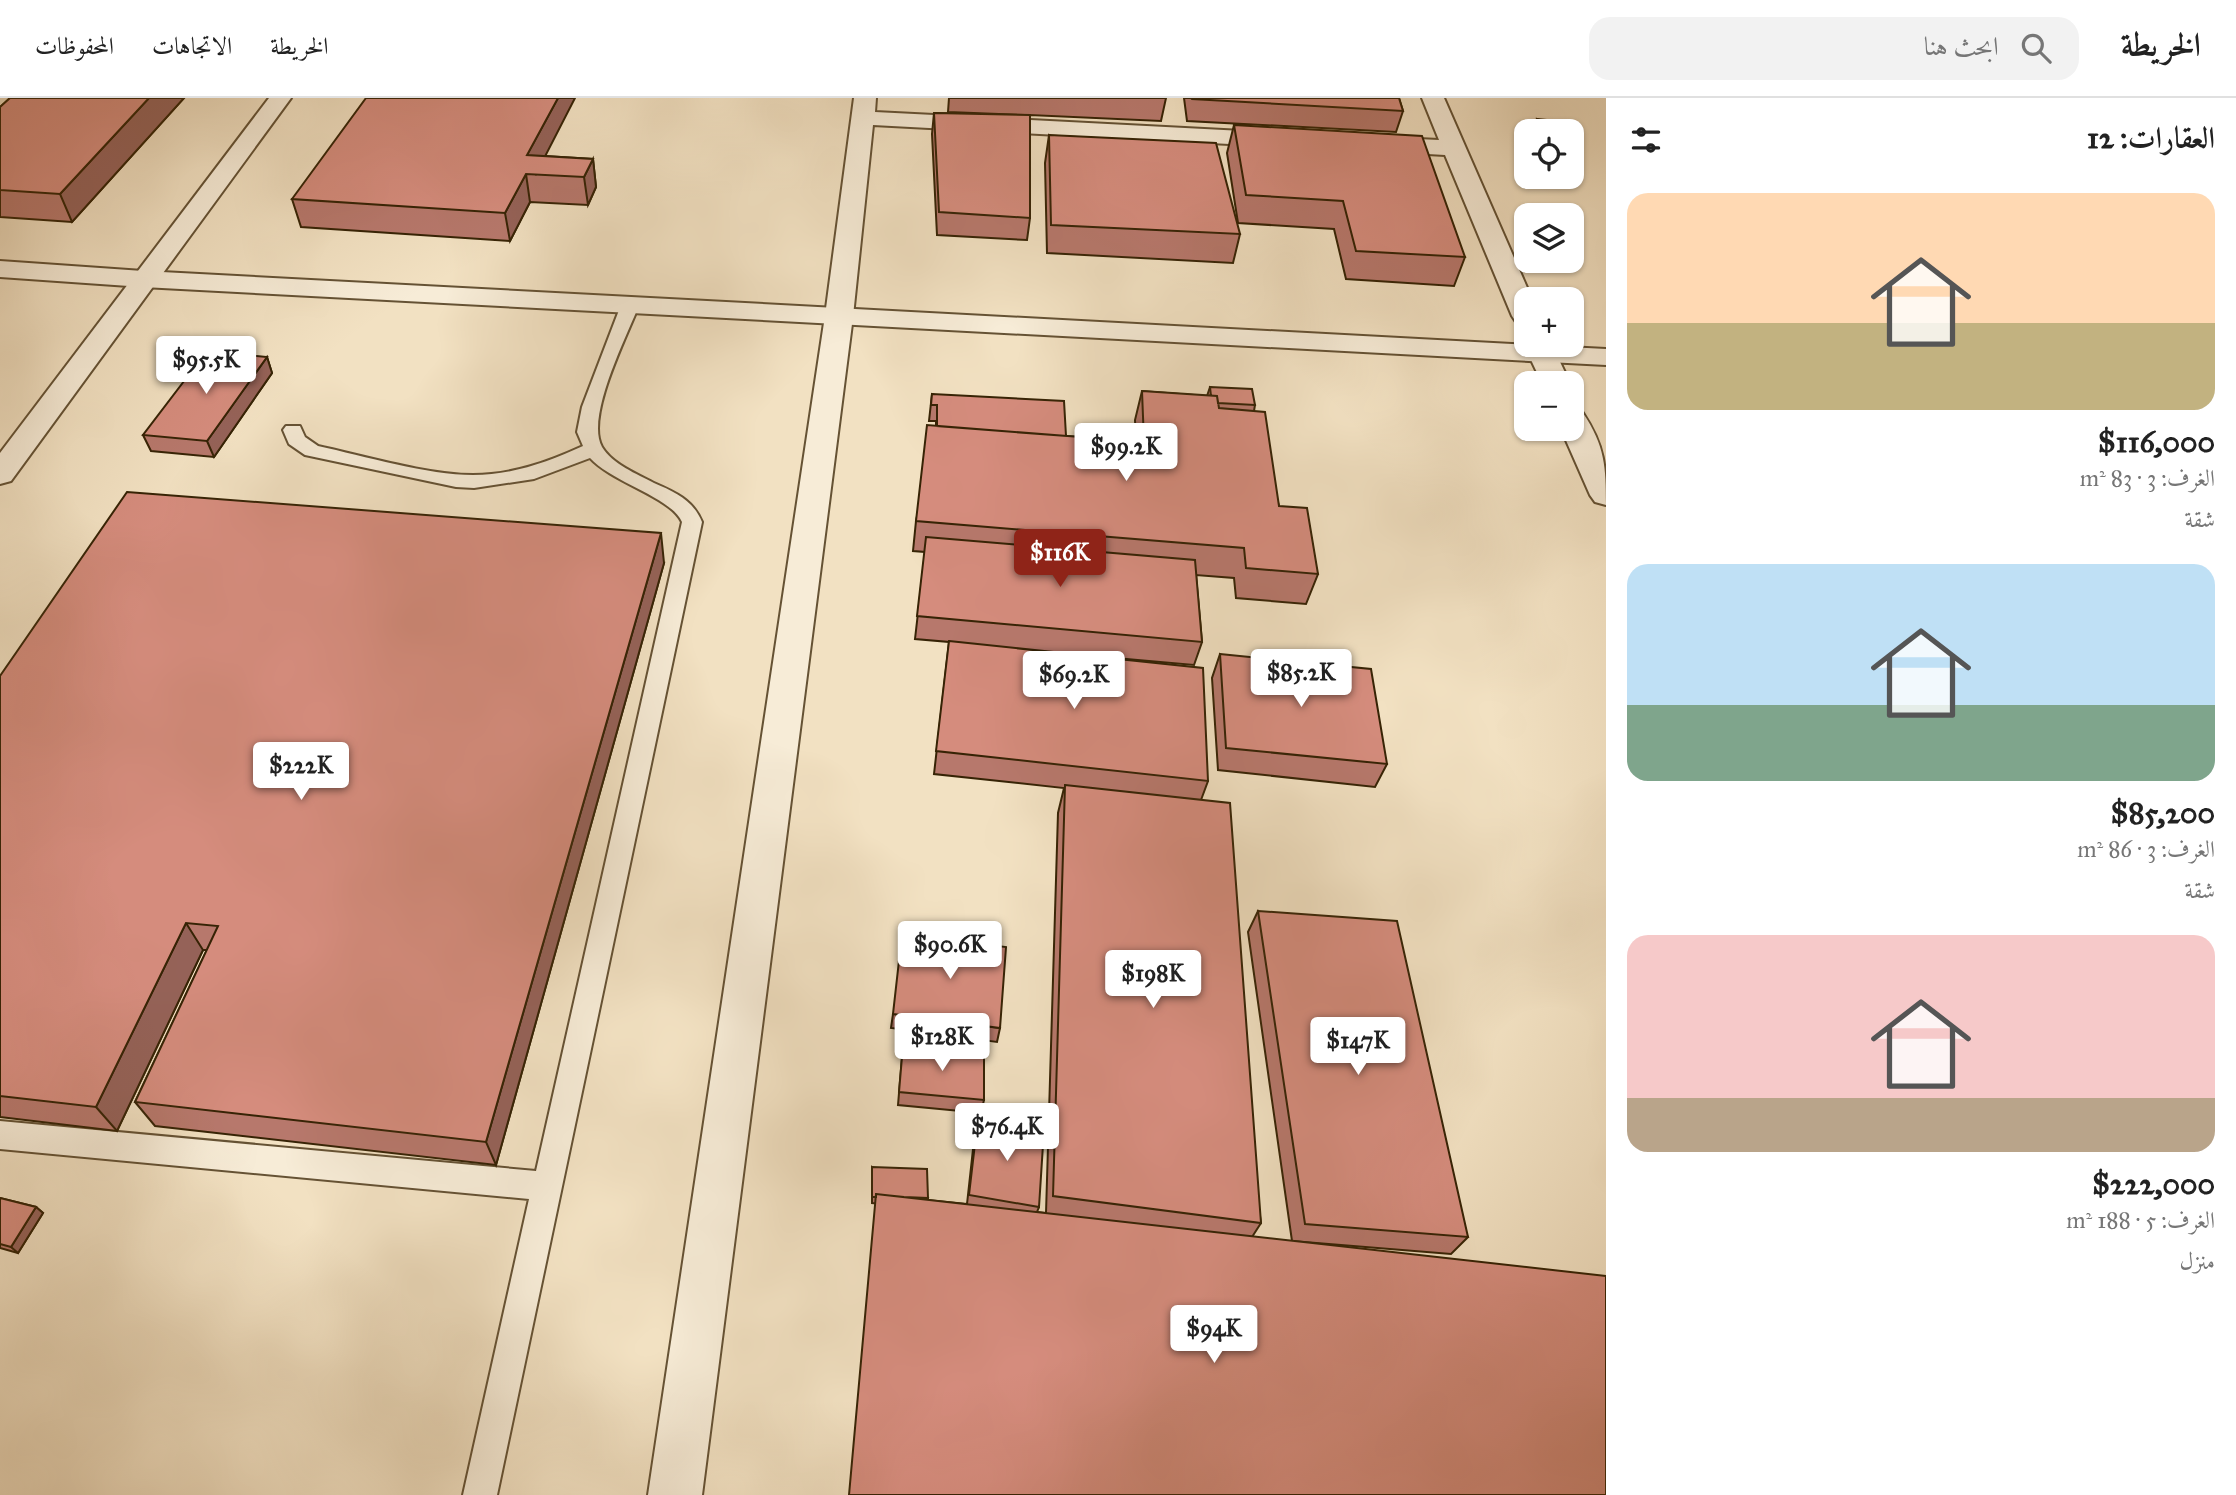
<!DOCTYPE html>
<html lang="ar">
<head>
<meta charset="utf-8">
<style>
	:root { --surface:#fff; --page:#f2f2f2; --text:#222; --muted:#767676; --line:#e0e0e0; --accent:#8f2418 }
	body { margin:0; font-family:"IM FELL Great Primer",Amiri,serif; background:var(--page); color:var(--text); direction:rtl; height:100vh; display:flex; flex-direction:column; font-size:26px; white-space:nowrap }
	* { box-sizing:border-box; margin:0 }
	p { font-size:23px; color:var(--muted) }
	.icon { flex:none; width:38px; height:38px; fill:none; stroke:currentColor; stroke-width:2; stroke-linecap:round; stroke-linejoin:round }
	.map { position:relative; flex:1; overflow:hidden; direction:ltr }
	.details { display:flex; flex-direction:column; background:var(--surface); width:630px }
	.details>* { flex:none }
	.fabs { position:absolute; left:1514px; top:21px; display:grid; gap:14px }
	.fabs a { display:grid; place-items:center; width:70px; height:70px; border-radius:14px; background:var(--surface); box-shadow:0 2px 5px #0004; font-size:35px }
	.price { position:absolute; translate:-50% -60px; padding:0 16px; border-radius:7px; background:#fff; color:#222; font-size:23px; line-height:46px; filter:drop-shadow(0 2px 4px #0008) }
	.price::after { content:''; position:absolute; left:50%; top:42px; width:21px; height:16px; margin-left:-10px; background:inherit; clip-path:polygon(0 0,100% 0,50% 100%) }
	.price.current { background:var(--accent); color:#fff }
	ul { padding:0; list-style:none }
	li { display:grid; align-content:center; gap:14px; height:371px; padding:0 21px }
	li span { display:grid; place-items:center; height:217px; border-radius:21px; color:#555 }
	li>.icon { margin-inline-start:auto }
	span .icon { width:126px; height:126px; fill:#fffc; stroke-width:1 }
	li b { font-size:30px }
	h2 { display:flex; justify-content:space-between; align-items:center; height:84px; padding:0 21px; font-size:30px }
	header { display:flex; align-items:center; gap:42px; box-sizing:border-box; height:98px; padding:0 35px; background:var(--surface); border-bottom:2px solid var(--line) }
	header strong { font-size:33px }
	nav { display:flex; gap:38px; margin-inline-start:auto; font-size:24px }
	.search { width:490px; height:63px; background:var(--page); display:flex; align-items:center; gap:18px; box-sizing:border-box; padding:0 24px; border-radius:21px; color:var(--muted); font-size:26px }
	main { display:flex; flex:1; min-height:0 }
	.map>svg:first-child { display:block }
</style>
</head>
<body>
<header>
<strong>الخريطة</strong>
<div class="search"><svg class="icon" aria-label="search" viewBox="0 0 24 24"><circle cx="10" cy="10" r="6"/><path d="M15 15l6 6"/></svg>ابحث هنا</div>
<nav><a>الخريطة</a><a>الاتجاهات</a><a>المحفوظات</a></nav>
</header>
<main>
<section class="details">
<h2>العقارات: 12<svg class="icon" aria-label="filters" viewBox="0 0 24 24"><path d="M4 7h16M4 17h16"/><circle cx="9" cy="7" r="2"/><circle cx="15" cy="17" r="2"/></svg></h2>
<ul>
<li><span style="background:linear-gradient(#ffd9b3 60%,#c2b280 0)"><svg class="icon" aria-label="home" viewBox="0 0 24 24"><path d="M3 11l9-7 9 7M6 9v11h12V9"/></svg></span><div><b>$116,000</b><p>الغرف: 3 · 83 m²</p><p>شقة</p></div></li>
<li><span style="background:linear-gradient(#bfe0f5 65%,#7fa58c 0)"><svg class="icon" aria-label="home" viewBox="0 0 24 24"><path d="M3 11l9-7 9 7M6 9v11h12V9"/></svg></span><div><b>$85,200</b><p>الغرف: 3 · 86 m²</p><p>شقة</p></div></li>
<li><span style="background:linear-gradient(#f6c9c9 75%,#b9a48a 0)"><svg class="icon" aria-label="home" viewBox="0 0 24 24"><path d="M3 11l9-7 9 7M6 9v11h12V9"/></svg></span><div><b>$222,000</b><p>الغرف: 5 · 188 m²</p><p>منزل</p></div></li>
</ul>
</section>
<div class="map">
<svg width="1606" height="1397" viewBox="0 0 1606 1397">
	<rect width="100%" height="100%" fill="#f2e1c2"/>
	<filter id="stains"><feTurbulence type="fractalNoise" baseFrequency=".00286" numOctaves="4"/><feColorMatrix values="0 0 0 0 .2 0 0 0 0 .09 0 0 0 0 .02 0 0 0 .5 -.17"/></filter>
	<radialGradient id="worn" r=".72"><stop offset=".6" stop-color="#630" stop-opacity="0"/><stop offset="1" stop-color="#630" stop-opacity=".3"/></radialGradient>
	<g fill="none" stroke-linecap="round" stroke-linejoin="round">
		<defs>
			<path id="service" d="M630,202L639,207C627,238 585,319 602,349C612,366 637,376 654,385C675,394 693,402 702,424L497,1397H463L529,1101L0,1051V1023L536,1073L682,424C671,399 613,385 590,360L534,381L474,390L456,389L305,357L289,346L283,332L286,328H300L305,339L318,348C364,358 428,377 473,377C512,377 548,364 583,348L577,334L582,309L621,207Z"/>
			<path id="minor" d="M269,0H291L11,383L0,386V355Z
				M854,0H876L875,14L1284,35L1292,37L1296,42L1292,47L1284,49L873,27L853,218L702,1397H648L825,218Z
				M1422,0H1444L1532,201H1526V226L1516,224L1512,218L1445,57L1375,53L1367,51L1363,46L1367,41L1375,39L1439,42Z
				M1526,244V247H1552L1570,285H1542L1524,247Z
				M1572,312L1583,315C1605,348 1606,369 1606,407L1595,404L1590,397L1561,331H1572Z"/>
			<path id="tertiary" d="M0,163L143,173L1606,251V267L143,189L0,179Z"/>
		</defs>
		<use href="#service" stroke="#655234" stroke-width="4"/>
		<use href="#minor" stroke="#655234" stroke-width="4"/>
		<use href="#tertiary" stroke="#655234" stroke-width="4"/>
		<use href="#service" fill="#f7ecd7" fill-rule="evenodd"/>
		<use href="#minor" fill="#f7ecd7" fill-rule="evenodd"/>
		<use href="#tertiary" fill="#f7ecd7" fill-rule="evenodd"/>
	</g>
	<path fill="#b7786c" stroke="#362305" stroke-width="2" d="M10,0H184L72,124L0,119V9Z
		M949,0H1166L1161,23L1030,17V120L1027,142L937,137L932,36L934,15L1025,17L948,14Z
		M1184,0H1399L1403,13L1396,34L1187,23Z
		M1537,21L1569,33H1533Z
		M1234,27L1465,159L1454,188L1346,181L1334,131L1238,125L1227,55Z
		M1049,37L1240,136L1233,165L1047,155L1045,65Z
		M1572,40L1582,69L1575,84L1545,81L1544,79H1572Z
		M545,58L593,61L596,89L588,107L530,104L510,143L301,129L292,101Z
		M267,259L272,275L214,359L151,353L143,337Z
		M1210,289L1255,307L1254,313L1279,408L1318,476L1306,506L1236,500L1234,480L1196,477L1202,544L1194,567L1048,554L1208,683L1201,702L1261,1125L1252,1139L872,1105V1069L928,1100L927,1102L967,1106L975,1033L978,1020L1039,1109L1037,1114L1046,1115L1058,715L1064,690L934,676L949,544L915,541L925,454L913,453L916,423L936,328V323H929L932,296L1066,338L1136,343L1135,322L1142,293L1207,298Z
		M664,465L496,1067L155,1028L135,1004L207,852H203L117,1033L0,1019V578Z
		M1220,556L1387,666L1375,689L1218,672L1212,580Z
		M1258,813L1468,1139L1451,1156L1292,1143L1248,834Z
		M893,916L1000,930L997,944L891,930Z
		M903,947L984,1002L981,1015L898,1007Z
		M0,1100L36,1109L43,1115L18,1155L0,1150Z"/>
	<path fill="#956258" stroke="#362305" stroke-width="2" d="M149,0H184L72,124L60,96Z
		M558,0H575L536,76L527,57Z
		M593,61L596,89L588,107L584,79Z
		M526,76L530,104L510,143L505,115Z
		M267,259L272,275L214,359L207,343Z
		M661,435L664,465L496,1067L486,1044Z
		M186,825L203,852L117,1033L96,1009Z
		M36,1109L43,1115L18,1155L11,1149Z"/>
	<path fill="#d58c7d" stroke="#362305" stroke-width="2" d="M10,0H149L60,96L0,92V9Z
		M366,0H558L527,57L593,61L584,79L526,76L505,115L292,101Z
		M1191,0H1399L1403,13L1192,1Z
		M934,15L1030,17V120L939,114Z
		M1537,21L1566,24L1569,33H1541Z
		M1234,27L1422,38L1465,159L1356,153L1343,103L1246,97Z
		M1049,37L1216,45L1240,136L1051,127Z
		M1572,40L1582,69L1572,68Z
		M207,253L267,259L207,343L143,337Z
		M1210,289L1252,291L1255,307L1218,305L1217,298H1211Z
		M1142,293L1217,298L1219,310L1265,314L1279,408L1307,410L1318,476L1246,470L1244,450L916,423L927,327L1144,344Z
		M932,296L1064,303L1066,338L937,328V307H931Z
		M127,394L661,435L486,1044L135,1004L218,828L186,825L96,1009L0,998V578Z
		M926,439L1195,462L1202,544L917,518Z
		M949,543L1203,570L1208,683L936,653Z
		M1220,556L1371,571L1387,666L1226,650Z
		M1065,687L1230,705L1261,1125L1053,1098Z
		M1258,813L1397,823L1468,1139L1305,1126Z
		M902,836L1006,849L1000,930L893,916Z
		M903,947L984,955V1002L899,994Z
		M978,1020L1044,1031L1039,1109L969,1097Z
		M872,1069L927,1071L928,1100L904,1099L876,1096V1099H872Z
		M876,1096L1606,1178V1397H849Z
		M0,1100L36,1109L11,1149L0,1146Z"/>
	<rect width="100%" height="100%" filter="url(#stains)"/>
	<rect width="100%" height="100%" fill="url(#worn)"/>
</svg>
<div class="fabs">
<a><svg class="icon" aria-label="locate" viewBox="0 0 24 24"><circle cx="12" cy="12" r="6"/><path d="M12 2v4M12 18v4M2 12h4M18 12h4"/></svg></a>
<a><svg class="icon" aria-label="layers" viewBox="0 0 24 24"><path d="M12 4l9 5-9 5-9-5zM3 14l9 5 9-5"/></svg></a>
<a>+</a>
<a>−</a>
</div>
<b class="price" style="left:206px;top:298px">$95.5K</b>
<b class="price" style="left:1126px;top:385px">$99.2K</b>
<b class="price current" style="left:1060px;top:491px">$116K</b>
<b class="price" style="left:1301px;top:611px">$85.2K</b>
<b class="price" style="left:1074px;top:613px">$69.2K</b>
<b class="price" style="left:301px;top:704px">$222K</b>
<b class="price" style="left:950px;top:883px">$90.6K</b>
<b class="price" style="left:1153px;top:912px">$198K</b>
<b class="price" style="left:942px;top:975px">$128K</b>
<b class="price" style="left:1358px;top:979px">$147K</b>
<b class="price" style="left:1007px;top:1065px">$76.4K</b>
<b class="price" style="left:1214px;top:1267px">$94K</b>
</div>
</main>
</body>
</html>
